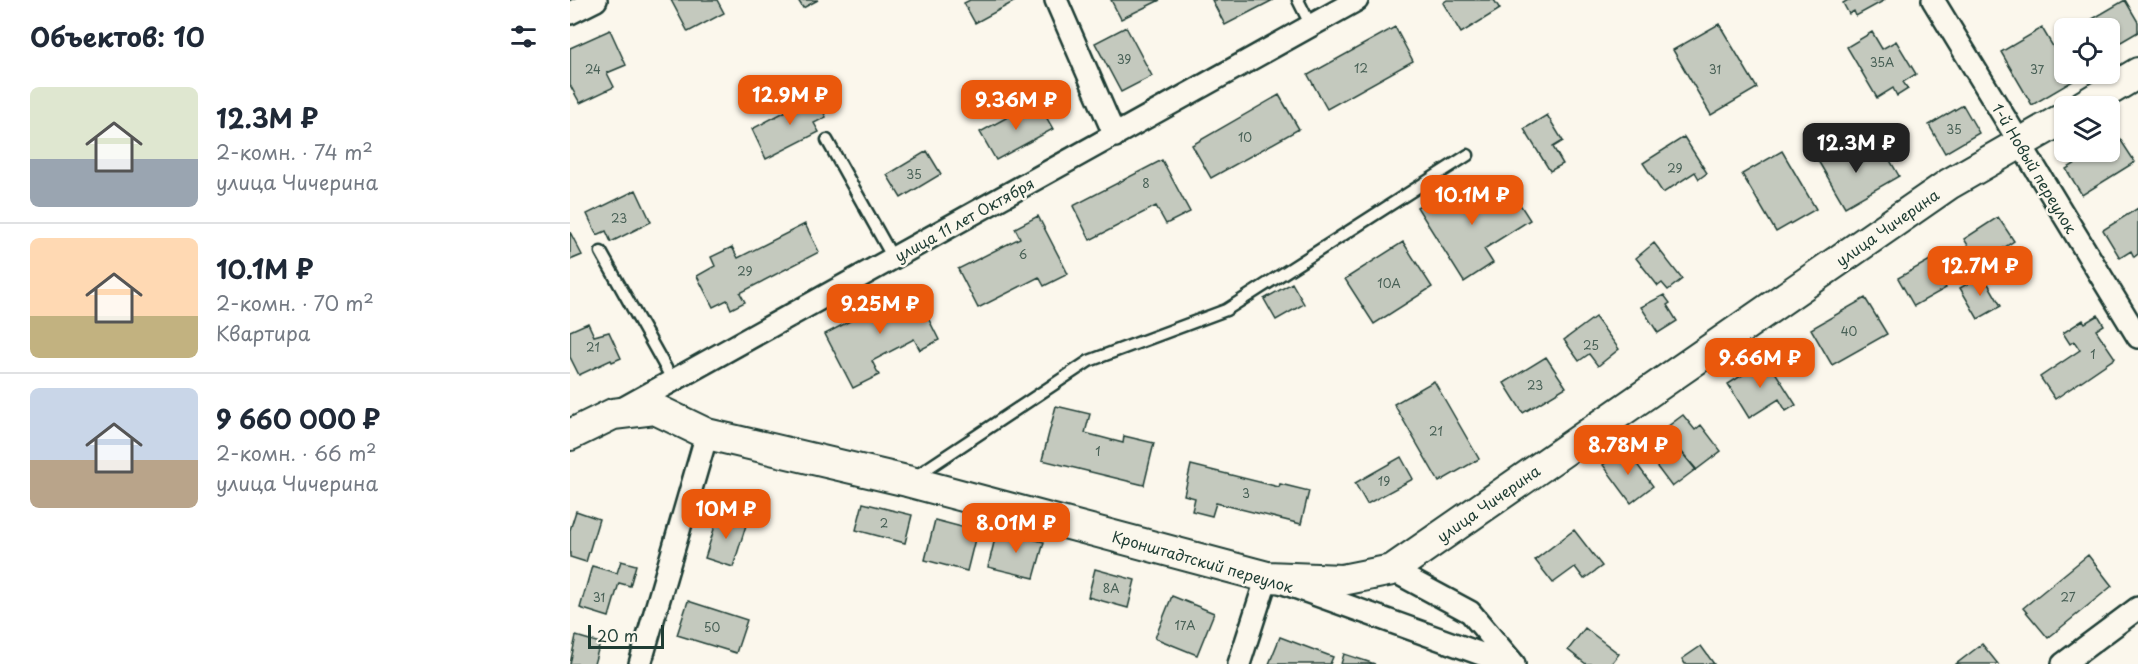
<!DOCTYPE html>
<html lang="ru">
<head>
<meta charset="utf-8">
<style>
	:root { --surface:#fff; --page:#f2f2f3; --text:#1f2937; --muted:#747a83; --line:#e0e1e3; --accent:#ea580c }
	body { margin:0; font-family:"Playpen Sans",sans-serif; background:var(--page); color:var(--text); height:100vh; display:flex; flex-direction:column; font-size:22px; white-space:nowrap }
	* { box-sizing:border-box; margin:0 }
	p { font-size:20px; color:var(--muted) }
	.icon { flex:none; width:33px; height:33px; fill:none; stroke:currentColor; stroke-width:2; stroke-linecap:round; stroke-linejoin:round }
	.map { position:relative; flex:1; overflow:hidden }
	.side { display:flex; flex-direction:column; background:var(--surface); width:570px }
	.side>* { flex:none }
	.controls { position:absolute; left:1484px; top:18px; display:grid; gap:12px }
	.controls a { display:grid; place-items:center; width:66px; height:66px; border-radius:9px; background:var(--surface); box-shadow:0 2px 4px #0004; font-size:30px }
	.scale { position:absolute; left:18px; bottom:15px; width:76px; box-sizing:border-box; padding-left:6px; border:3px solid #1f3d34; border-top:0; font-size:16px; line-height:21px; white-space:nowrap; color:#1f3d34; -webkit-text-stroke:4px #fbf7ec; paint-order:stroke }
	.price { position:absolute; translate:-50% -51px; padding:0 14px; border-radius:12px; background:var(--accent); color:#fff; font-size:20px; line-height:39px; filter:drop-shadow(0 2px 3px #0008) }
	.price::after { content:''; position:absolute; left:50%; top:36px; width:18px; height:14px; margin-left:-9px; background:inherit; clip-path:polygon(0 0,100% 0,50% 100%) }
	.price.on { background:#222; color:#fff }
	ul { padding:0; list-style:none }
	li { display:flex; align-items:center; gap:18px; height:150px; padding:0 30px }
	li+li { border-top:2px solid var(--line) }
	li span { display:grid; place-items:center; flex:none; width:168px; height:120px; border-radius:9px; color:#555 }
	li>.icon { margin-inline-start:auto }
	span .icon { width:72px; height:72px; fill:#fffc; stroke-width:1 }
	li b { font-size:26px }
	h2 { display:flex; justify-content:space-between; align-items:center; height:72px; padding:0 30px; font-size:26px }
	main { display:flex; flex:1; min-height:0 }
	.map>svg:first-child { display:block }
</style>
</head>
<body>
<main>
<section class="side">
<h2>Объектов: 10<svg class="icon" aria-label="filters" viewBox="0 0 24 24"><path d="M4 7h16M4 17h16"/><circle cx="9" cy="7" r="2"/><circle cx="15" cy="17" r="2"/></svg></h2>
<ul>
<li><span style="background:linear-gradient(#dfe7d0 60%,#9aa5b1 0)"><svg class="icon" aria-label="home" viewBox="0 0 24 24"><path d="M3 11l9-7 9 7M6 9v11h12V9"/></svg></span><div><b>12.3M ₽</b><p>2-комн. · 74 m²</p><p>улица Чичерина</p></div></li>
<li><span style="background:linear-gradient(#ffd9b3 65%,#c2b280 0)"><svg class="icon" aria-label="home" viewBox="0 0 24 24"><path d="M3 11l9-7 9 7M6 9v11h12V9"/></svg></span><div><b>10.1M ₽</b><p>2-комн. · 70 m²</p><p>Квартира</p></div></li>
<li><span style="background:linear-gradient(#c9d6e8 60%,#b9a48a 0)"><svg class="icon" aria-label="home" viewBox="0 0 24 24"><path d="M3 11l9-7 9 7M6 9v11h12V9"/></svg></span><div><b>9 660 000 ₽</b><p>2-комн. · 66 m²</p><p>улица Чичерина</p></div></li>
</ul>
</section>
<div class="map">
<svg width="1568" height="664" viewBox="0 0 1568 664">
	<rect width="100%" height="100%" fill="#fbf7ec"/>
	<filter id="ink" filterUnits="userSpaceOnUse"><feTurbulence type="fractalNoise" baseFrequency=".0167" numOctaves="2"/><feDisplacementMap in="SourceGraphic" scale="12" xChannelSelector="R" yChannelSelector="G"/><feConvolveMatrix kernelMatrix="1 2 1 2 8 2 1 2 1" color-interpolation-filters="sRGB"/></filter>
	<g filter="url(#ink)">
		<path fill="#c4c9be" stroke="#1f3d34" stroke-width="1.5" d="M101,0H147L154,13L118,32Z
			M228,0H248L233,8Z
			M400,0H447L405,23L394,3Z
			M541,0H590L551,19Z
			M642,0H703L655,25Z
			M877,0H924L930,9L891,33L873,3Z
			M1315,0L1286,16L1284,11L1279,14L1273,3L1278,0Z
			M1555,0L1568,22V32L1539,49V28H1524L1519,21Z
			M1149,24L1187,88L1141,115L1103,50Z
			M556,27L582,76L551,92L525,43Z
			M825,27L843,61L757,109L738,75Z
			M1472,28L1494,65V74H1499L1503,81L1462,105L1431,52Z
			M40,30L56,65L37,73L44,87L10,103L0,85V48Z
			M1302,32L1312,49L1326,41L1346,74L1333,82L1338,89L1327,96L1323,88L1307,98L1277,47Z
			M242,91L256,117L244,123L249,132L196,159L182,129L226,106L223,100Z
			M709,95L729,129L641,178L622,145Z
			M467,101L483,129L426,160L410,132Z
			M1393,105L1409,133L1375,153L1359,125Z
			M977,115L993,141L983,147L993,164L980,171L954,129Z
			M1548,136L1565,162L1512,195L1496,169L1524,152H1539V142Z
			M1114,137L1137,173L1129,179L1125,172L1093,193L1073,163Z
			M1271,145L1285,167L1314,150L1329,176L1275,207L1247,159Z
			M357,151L371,174L331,198L317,175Z
			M1212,151L1246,209L1206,232L1172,174Z
			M592,160L620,212L596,224L586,206L520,240L503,206Z
			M886,183L901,207L937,184L960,220L914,249L923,263L894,282L847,207Z
			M66,190L81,222L41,242L36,231L27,235L17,214Z
			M1568,208V254L1564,257L1561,251L1550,258L1533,230Z
			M468,216L498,274L474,286L469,277L408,308L388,269L450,238L445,228Z
			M1428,217L1444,241L1410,264L1394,239Z
			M235,224L249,252L170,293L175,302L161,309L157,300L143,307L127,276L145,266L141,257L162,247L168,258Z
			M0,232L12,255L0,260Z
			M833,242L862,287L804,324L775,279Z
			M1084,243L1112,279L1098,290L1092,283L1088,286L1066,258Z
			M1360,260L1376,288L1344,306L1328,278Z
			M1413,275L1431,306L1408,319L1390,288Z
			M722,283L734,304L706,320L694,299Z
			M343,288L369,340L350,350L344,339L302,361L309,375L283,388L255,334Z
			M1094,295L1100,303L1097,305L1107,321L1088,333L1071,307Z
			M1295,298L1317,334L1262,365L1241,329Z
			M1528,315L1534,325L1526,330L1545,358L1485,399L1470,377L1510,350L1504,341L1500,344L1493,333L1513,320L1515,323Z
			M1025,317L1049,349L1028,366L1019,354L1009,361L994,340Z
			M18,323L24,336L39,332L51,358L42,362L41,360L9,375L0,357V331Z
			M1182,356L1189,367L1198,361L1226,405L1216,411L1209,399L1179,418L1158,384L1179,371L1173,362Z
			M976,357L996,387L953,413L934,383Z
			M864,381L909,459L869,482L824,404Z
			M486,406L520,414L515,433L553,443L554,436L584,443L574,485L472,460Z
			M1113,415L1125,430L1131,425L1151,451L1126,470L1093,430Z
			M1093,430L1126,469L1102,487L1072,447Z
			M1055,448L1083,486L1061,503L1033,465Z
			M831,457L843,479L797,504L785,483Z
			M621,465L709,487L710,484L739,491L731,524L646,503L642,516L622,511L625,498L614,495Z
			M293,503L342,515L335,543L286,530Z
			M6,511L29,519L16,562L0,557V530Z
			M149,513L177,522L163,567L135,558Z
			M365,520L407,531L397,571L355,560Z
			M427,530L474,542L464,578L418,567Z
			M1004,530L1032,566L1014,579L1005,567L983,583L965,560Z
			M1518,555L1542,586L1478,638L1453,608Z
			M51,561L66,565L60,586L49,583L39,617L10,608L22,566L47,573Z
			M525,569L565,580L558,608L518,597Z
			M602,596L644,613L627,655L585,638Z
			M118,601L177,620L166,653L107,635Z
			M1015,628L1049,654L1041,664H1016L998,650Z
			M6,636L30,643L24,664H0Z
			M710,637L763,657L760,664H699Z
			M1412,644L1428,664H1386Z
			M1131,646L1144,664H1115L1112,659Z
			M774,654L805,664H771Z"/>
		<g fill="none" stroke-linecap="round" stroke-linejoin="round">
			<defs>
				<path id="lane" d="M728,0L741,26
					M257,140L323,258
					M31,252L102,379
					M343,478L519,361L656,310L898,155"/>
				<path id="street" d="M486,0L545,136
					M1363,0L1568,337
					M0,13L26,0
					M52,409L787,0
					M822,570L900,612L944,664
					M70,664L137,434
					M669,664L697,577L939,664
					M1493,664L1568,608"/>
				<path id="secondary" d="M1513,106L1568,73
					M0,435L43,414L85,409L137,434L337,481L697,577L772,580L822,570L1379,184L1494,118"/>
			</defs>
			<use href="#lane" stroke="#1f3d34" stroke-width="15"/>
			<use href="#street" stroke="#1f3d34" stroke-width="26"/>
			<use href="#secondary" stroke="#1f3d34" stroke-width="34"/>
			<use href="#lane" stroke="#fbf7ec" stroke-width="10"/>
			<use href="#street" stroke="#fbf7ec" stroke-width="21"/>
			<use href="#secondary" stroke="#fbf7ec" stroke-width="30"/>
		</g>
	</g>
	<g text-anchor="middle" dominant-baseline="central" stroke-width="5" stroke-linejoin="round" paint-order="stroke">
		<g font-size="12" fill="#486056">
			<text x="554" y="59">39</text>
			<text x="1312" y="62">35А</text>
			<text x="791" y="68">12</text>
			<text x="23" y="69">24</text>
			<text x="1145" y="69">31</text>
			<text x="1467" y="69">37</text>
			<text x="1384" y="129">35</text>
			<text x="675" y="137">10</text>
			<text x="1105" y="168">29</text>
			<text x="344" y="174">35</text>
			<text x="576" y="183">8</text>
			<text x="49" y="218">23</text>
			<text x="453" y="254">6</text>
			<text x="175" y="271">29</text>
			<text x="819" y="283">10А</text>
			<text x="1279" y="331">40</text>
			<text x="1021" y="345">25</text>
			<text x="23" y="347">21</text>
			<text x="1523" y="354">1</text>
			<text x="965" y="385">23</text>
			<text x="866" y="431">21</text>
			<text x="528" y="451">1</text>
			<text x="814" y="481">19</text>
			<text x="676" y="493">3</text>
			<text x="314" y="523">2</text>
			<text x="541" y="588">8А</text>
			<text x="29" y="597">31</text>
			<text x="1498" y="597">27</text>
			<text x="615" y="625">17А</text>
			<text x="142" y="627">50</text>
		</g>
		<g font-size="15" fill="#1f3d34" stroke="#fbf7ec">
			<text transform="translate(1465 168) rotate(59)">1-й Новый переулок</text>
			<text transform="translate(394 219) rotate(-29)">улица 11 лет Октября</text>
			<text transform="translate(1317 227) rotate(-35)">улица Чичерина</text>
			<text transform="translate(918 503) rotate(-35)">улица Чичерина</text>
			<text transform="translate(633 561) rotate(16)">Кронштадтский переулок</text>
		</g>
	</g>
</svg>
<div class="controls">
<a><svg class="icon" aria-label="locate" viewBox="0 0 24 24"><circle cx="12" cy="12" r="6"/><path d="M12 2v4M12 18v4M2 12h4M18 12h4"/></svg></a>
<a><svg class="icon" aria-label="layers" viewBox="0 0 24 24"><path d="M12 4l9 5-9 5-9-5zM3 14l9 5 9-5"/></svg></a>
</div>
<div class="scale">20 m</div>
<b class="price" style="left:220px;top:126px">12.9M ₽</b>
<b class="price" style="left:446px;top:131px">9.36M ₽</b>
<b class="price on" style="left:1286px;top:174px">12.3M ₽</b>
<b class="price" style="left:902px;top:226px">10.1M ₽</b>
<b class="price" style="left:1410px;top:297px">12.7M ₽</b>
<b class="price" style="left:310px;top:335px">9.25M ₽</b>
<b class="price" style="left:1190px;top:389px">9.66M ₽</b>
<b class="price" style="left:1058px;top:476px">8.78M ₽</b>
<b class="price" style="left:156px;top:540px">10M ₽</b>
<b class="price" style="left:446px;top:554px">8.01M ₽</b>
</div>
</main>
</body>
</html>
